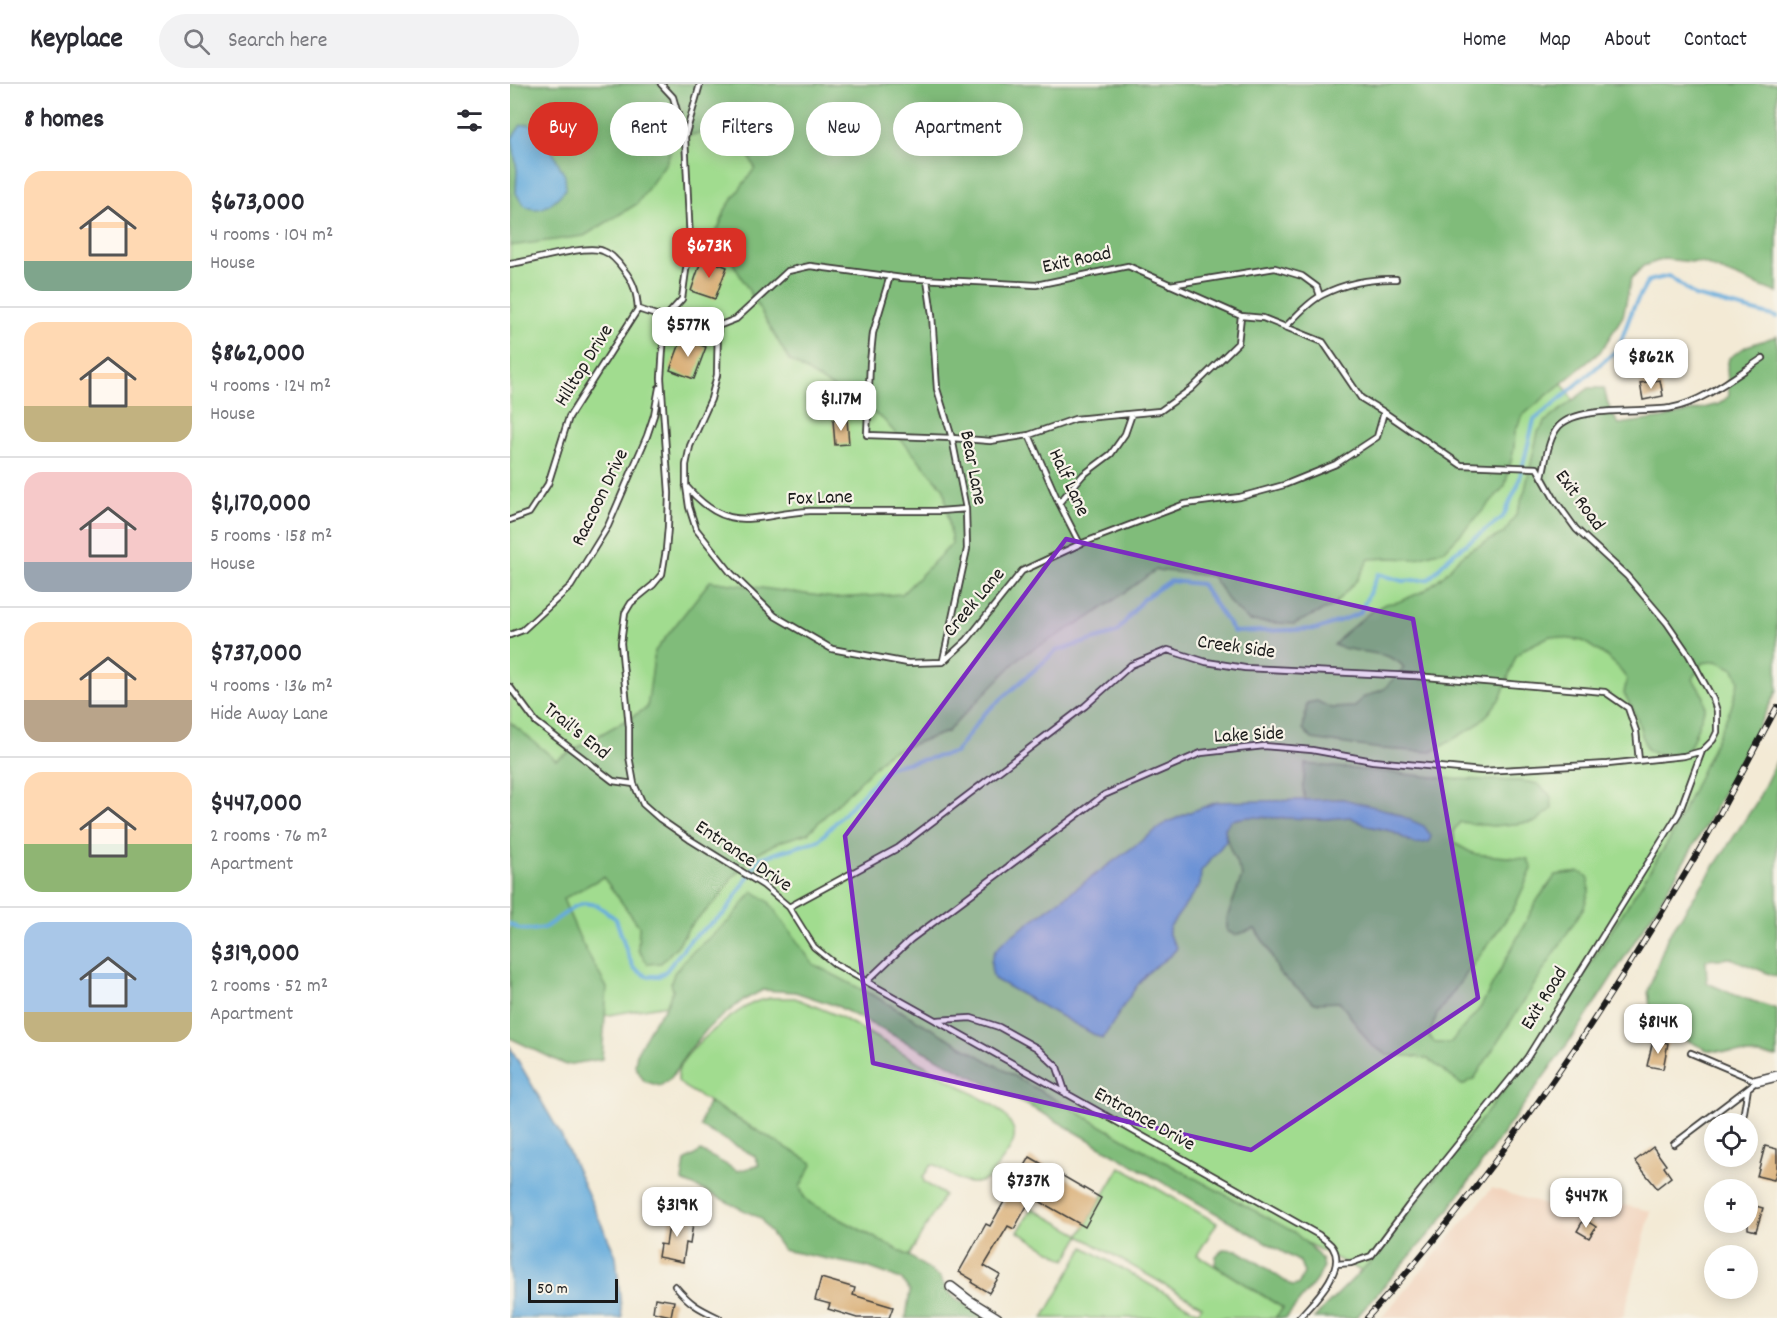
<!DOCTYPE html>
<html lang="en">
<head>
<meta charset="utf-8">
<style>
	:root { --surface:#fff; --page:#f2f2f3; --text:#2b2b33; --muted:#7c7c81; --line:#e1e1e2; --accent:#d93025 }
	body { margin:0; font-family:Dekko,sans-serif; background:var(--page); color:var(--text); height:100vh; display:flex; flex-direction:column; font-size:22px; white-space:nowrap }
	* { box-sizing:border-box; margin:0 }
	p { font-size:20px; color:var(--muted) }
	.icon { flex:none; width:33px; height:33px; fill:none; stroke:currentColor; stroke-width:2; stroke-linecap:round; stroke-linejoin:round }
	.map { position:relative; flex:1; overflow:hidden }
	.sheet { display:flex; flex-direction:column; background:var(--surface); width:510px }
	.sheet>* { flex:none }
	.banner { position:absolute; left:18px; top:18px; width:570px; height:54px; display:flex; gap:12px }
	.fabs { position:absolute; left:1194px; top:1029px; display:grid; gap:12px }
	.fabs a { display:grid; place-items:center; width:54px; height:54px; border-radius:50%; background:var(--surface); box-shadow:0 3px 15px #0003; font-size:30px }
	.scale { position:absolute; left:18px; bottom:15px; width:90px; box-sizing:border-box; padding-left:6px; border:3px solid #1c1c1c; border-top:0; font-size:16px; line-height:21px; white-space:nowrap; color:#1c1c1c; -webkit-text-stroke:4px #f7f3e8; paint-order:stroke }
	.price { position:absolute; translate:-50% -51px; padding:0 14px; border-radius:12px; background:#fff; color:#222; font-size:20px; line-height:39px; filter:drop-shadow(0 2px 3px #0008) }
	.price::after { content:''; position:absolute; left:50%; top:36px; width:18px; height:14px; margin-left:-9px; background:inherit; clip-path:polygon(0 0,100% 0,50% 100%) }
	.price.current { background:var(--accent); color:#fff }
	ul { padding:0; list-style:none }
	li { display:flex; align-items:center; gap:18px; height:150px; padding:0 24px }
	li+li { border-top:2px solid var(--line) }
	li span { display:grid; place-items:center; flex:none; width:168px; height:120px; border-radius:18px; color:#555 }
	li>.icon { margin-inline-start:auto }
	span .icon { width:72px; height:72px; fill:#fffc; stroke-width:1 }
	li b { font-size:26px }
	h2 { display:flex; justify-content:space-between; align-items:center; height:72px; padding:0 24px; font-size:26px }
	.pill { padding:0 21px; border-radius:27px; background:var(--surface); box-shadow:0 3px 15px #0003; font-size:21px; line-height:54px }
	.pill.current { background:var(--accent); color:#fff }
	header { display:flex; align-items:center; gap:36px; box-sizing:border-box; height:84px; padding:0 30px; background:var(--surface); border-bottom:2px solid var(--line) }
	header strong { font-size:28px }
	nav { display:flex; gap:33px; margin-inline-start:auto; font-size:21px }
	.search { width:420px; height:54px; background:var(--page); display:flex; align-items:center; gap:15px; box-sizing:border-box; padding:0 21px; border-radius:33px; color:var(--muted); font-size:22px }
	main { display:flex; flex:1; min-height:0 }
	.map>svg:first-child { display:block }
</style>
</head>
<body>
<header>
<strong>Keyplace</strong>
<div class="search"><svg class="icon" aria-label="search" viewBox="0 0 24 24"><circle cx="10" cy="10" r="6"/><path d="M15 15l6 6"/></svg>Search here</div>
<nav><a>Home</a><a>Map</a><a>About</a><a>Contact</a></nav>
</header>
<main>
<section class="sheet">
<h2>8 homes<svg class="icon" aria-label="filters" viewBox="0 0 24 24"><path d="M4 7h16M4 17h16"/><circle cx="9" cy="7" r="2"/><circle cx="15" cy="17" r="2"/></svg></h2>
<ul>
<li><span style="background:linear-gradient(#ffd9b3 75%,#7fa58c 0)"><svg class="icon" aria-label="home" viewBox="0 0 24 24"><path d="M3 11l9-7 9 7M6 9v11h12V9"/></svg></span><div><b>$673,000</b><p>4 rooms · 104 m²</p><p>House</p></div></li>
<li><span style="background:linear-gradient(#ffd9b3 70%,#c2b280 0)"><svg class="icon" aria-label="home" viewBox="0 0 24 24"><path d="M3 11l9-7 9 7M6 9v11h12V9"/></svg></span><div><b>$862,000</b><p>4 rooms · 124 m²</p><p>House</p></div></li>
<li><span style="background:linear-gradient(#f6c9c9 75%,#9aa5b1 0)"><svg class="icon" aria-label="home" viewBox="0 0 24 24"><path d="M3 11l9-7 9 7M6 9v11h12V9"/></svg></span><div><b>$1,170,000</b><p>5 rooms · 158 m²</p><p>House</p></div></li>
<li><span style="background:linear-gradient(#ffd9b3 65%,#b9a48a 0)"><svg class="icon" aria-label="home" viewBox="0 0 24 24"><path d="M3 11l9-7 9 7M6 9v11h12V9"/></svg></span><div><b>$737,000</b><p>4 rooms · 136 m²</p><p>Hide Away Lane</p></div></li>
<li><span style="background:linear-gradient(#ffd9b3 60%,#8fb573 0)"><svg class="icon" aria-label="home" viewBox="0 0 24 24"><path d="M3 11l9-7 9 7M6 9v11h12V9"/></svg></span><div><b>$447,000</b><p>2 rooms · 76 m²</p><p>Apartment</p></div></li>
<li><span style="background:linear-gradient(#a9c7e8 75%,#c2b280 0)"><svg class="icon" aria-label="home" viewBox="0 0 24 24"><path d="M3 11l9-7 9 7M6 9v11h12V9"/></svg></span><div><b>$319,000</b><p>2 rooms · 52 m²</p><p>Apartment</p></div></li>
</ul>
</section>
<div class="map">
<svg width="1267" height="1234" viewBox="0 0 1267 1234">
	<rect width="100%" height="100%" fill="#f7f3e8"/>
	<filter id="ink" filterUnits="userSpaceOnUse"><feTurbulence type="fractalNoise" baseFrequency=".0167" numOctaves="2"/><feDisplacementMap in="SourceGraphic" scale="12" xChannelSelector="R" yChannelSelector="G"/><feConvolveMatrix kernelMatrix="1 2 1 2 8 2 1 2 1" color-interpolation-filters="sRGB"/></filter>
	<filter id="wash" filterUnits="userSpaceOnUse"><feTurbulence type="fractalNoise" baseFrequency=".008" numOctaves="4" result="noise"/><feDisplacementMap in="SourceGraphic" scale="24" xChannelSelector="R" yChannelSelector="G"/><feGaussianBlur stdDeviation="1.35" result="paint"/><feColorMatrix in="noise" values="0 0 0 0 0 0 0 0 0 0 0 0 0 0 0 0 0 1.4 0 .05"/><feComposite in="paint" operator="in"/></filter>
	<g filter="url(#wash)">
		<rect width="100%" height="100%" fill="#f3ead5"/>
		<path fill="#f2d4be" d="M982,1104L1087,1138L1104,1119L1141,1127L1113,1234H871Z"/>
		<path fill="#a1dc8f" stroke="#5e7c56" stroke-width="1.5" d="M0,0H473L944,131L1246,601L1192,710L1023,983L855,1189L338,923L272,901L0,948Z
			M261,914H285L331,933L483,1021C521,1051 501,1062 479,1094C458,1107 443,1092 425,1081H421L413,1093L414,1098L434,1111L399,1172L300,1119L294,1113L290,1103L302,1079L174,1003L168,997C168,995 168,989 168,987C173,967 228,924 248,917C252,916 257,915 261,914Z
			M610,1083L707,1139L687,1171L773,1224L765,1234H533L574,1163L688,1228L692,1222L570,1152L556,1176L508,1148L522,1124L570,1151Z"/>
		<path fill="#80bc7a" stroke="#4e6c4b" stroke-width="1.5" fill-rule="evenodd" d="M0,0H1267V209L1192,179L1154,175L1133,182L1121,195L1113,232L1091,267L1012,332L1005,348L1004,365L995,402L967,433L935,466L904,475L880,474L859,475L847,496L823,522L784,540L739,537L720,519L702,492L646,486L580,533L511,572L437,648L378,669L298,749L269,758L245,770L222,794L208,815L180,842L168,861L151,879L138,880L128,866L129,842L93,793L53,815L71,857L97,904L92,975L56,981L0,954V638L46,676L137,624L145,567L200,497L325,514L392,510L442,460L434,405L373,335L279,276L205,148L209,143L216,124L245,84L231,57L194,48L165,55L156,79L127,120L74,152L0,162ZM35,53L6,109L7,86L2,54Z
			M1267,252V607L1196,741L1148,821L1073,938L929,1139L846,1234H804L859,1179L1024,968L1160,755L1221,624L1229,596L1224,585L1207,577L1192,579L1183,595L1194,613L1195,624L1180,663L1172,670L1154,671L1143,669L1136,664L1127,634L1114,609L1117,595L1107,582L1096,572L1073,557L1040,552L1014,565L1006,572L991,613L979,629L964,643L922,668L871,665L802,655L793,645L797,619L807,617L821,624L845,623L852,614L874,605L894,584C881,565 843,570 824,561L835,549L859,529L875,520L888,518L914,507L935,490L946,477L960,466L994,449L1006,431L1015,406L1028,348L1036,337L1079,304H1094C1097,318 1100,329 1109,340L1154,334L1209,320L1219,312L1217,284L1219,274L1237,262Z
			M1267,676V893L1220,874L1196,876L1197,899L1225,911L1267,925V973L1197,966L1142,939L1138,907L1157,854L1246,719Z
			M795,680L943,695L1011,697L1028,700L1041,712L1042,725L1025,738L983,742L950,738L944,746V759L964,770L1018,775L1022,785L1003,826L927,930L919,952L925,959H940L970,924L1028,815L1046,791L1070,788L1079,794V808L1074,823L964,995L952,1001L918,975L899,972L878,971L861,961L830,918L804,919L769,889L758,864L745,845L725,851L717,847V834L732,792C726,776 716,761 715,744L721,736L737,733L816,735L840,733L858,742L881,747L905,760L833,715L795,717L793,705Z
			M243,807L259,818L303,880L368,914L644,1072L784,1148L806,1168L812,1177L813,1185L805,1198L776,1234H765L773,1224L705,1181L706,1172L713,1165L727,1166L750,1180L782,1202L788,1201L794,1189L790,1178L538,1032L327,922L285,908L253,906L232,917L199,943L177,969L161,994L150,1002L134,997L125,982L127,968L145,936L155,924L163,906L161,899L164,889L180,870L220,836Z
			M198,1018L303,1079L290,1103L294,1113L300,1119L399,1172L430,1193L437,1207L446,1215L479,1234H396L400,1207L391,1195L357,1183L273,1166L250,1134L193,1106L172,1097L175,1077L191,1067L228,1087L249,1081L245,1072L191,1043L192,1035Z"/>
		<path fill="#66acdc" stroke="#41647c" stroke-width="1.5" d="M20,40L35,53L55,92L56,105C46,116 31,133 14,121C11,119 8,112 6,109L7,86L2,54L11,41Z
			M833,715L880,727L914,742L921,752L919,758L905,760L881,747L858,742L840,733L816,735L737,733L721,736L715,744L716,757L691,787L690,801L659,844V851L667,864C660,875 647,879 638,889C619,908 608,934 592,955L484,895C478,878 481,869 494,857L656,739L680,728L707,718Z
			M0,963L50,1049L106,1172L112,1234H0Z"/>
		<g fill="none" stroke-linecap="round" stroke-linejoin="round">
			<path stroke="#66acdc" stroke-width="4" d="M0,840L9,845L22,846L34,844L64,823L74,819L87,821L106,835L118,871L124,884L136,892H149L156,887L181,855L215,829L250,774L309,756L378,683L445,669L473,631L546,567L606,549L633,515L660,497L691,500L724,548L808,545L850,529L868,490L893,497L919,495L940,472L993,433L1008,401L1024,336L1043,321L1108,265L1123,224L1138,197L1159,192L1185,212L1267,233"/>
		</g>
		<g id="blocks">
			<path fill="#dab079" d="M192,174L217,183L205,215L181,207Z
				M172,254L196,263L184,295L160,286Z
				M1150,296L1153,312L1133,316L1130,299Z
				M337,335L339,360L325,361L323,336Z
				M1143,956L1158,959L1153,985L1137,982Z
				M1255,1062L1267,1065V1086L1264,1096L1247,1092Z
				M1143,1063L1156,1081L1154,1083L1161,1093L1147,1104L1125,1077Z
				M520,1073L591,1114L575,1143L522,1113L504,1145L498,1142L474,1182L490,1191L479,1209L462,1199L463,1196L449,1188L476,1140L480,1142Z
				M1238,1120L1253,1124L1246,1147L1238,1145Z
				M161,1129L184,1133L180,1160L176,1159L173,1178L148,1173L150,1160L156,1161Z
				M1074,1135L1086,1143L1079,1154L1067,1147Z
				M311,1194L345,1204L343,1211L383,1223L379,1234H347L318,1225L320,1220L305,1216Z
				M145,1214L164,1217L161,1232L143,1228Z"/>
		</g>
	</g>
	<g filter="url(#ink)">
		<use href="#blocks" fill-opacity="0" stroke="#3c3b38" stroke-width="1.5"/>
		<g fill="none" stroke-linecap="round" stroke-linejoin="round">
			<defs>
				<path id="service" d="M151,0L163,13L174,51
					M0,180C22,177 75,160 93,167C102,170 109,179 114,186C124,198 127,210 128,225
					M380,192L363,249L360,279L357,351L442,354L480,357L519,351L565,335L650,327L681,305L728,259L731,232
					M417,196L422,231L427,305L442,354L456,425L457,465L433,576
					M660,201L765,184L792,192L807,203L810,212
					M155,234L151,294L159,409L158,443L156,466L152,490L143,501L121,519L115,529L111,559L119,643V672L124,700L133,720L150,735L179,755L253,801L279,823L304,863L325,880L809,1151C813,1155 821,1159 823,1164C837,1186 802,1219 789,1234
					M155,234L172,215L180,157L175,53L190,0
					M208,242L207,291L201,315L180,362L176,381V402L179,423L186,445L221,489L265,532L322,565L398,579L433,578L457,556L512,487L570,460L675,420L730,413L774,401L826,380L867,353L874,328
					M775,243C786,233 798,218 812,211C833,200 861,194 886,195
					M519,351L549,419L570,460
					M1032,393C1036,377 1038,354 1049,342C1069,321 1133,329 1161,324C1195,317 1225,292 1253,274
					M176,402C220,453 244,430 300,427H430L456,425
					M549,419L573,391L601,370L615,350L622,330
					M0,436L19,429L38,400L59,333L128,225L155,234L208,242L226,235L278,187L300,182L392,194L526,201L618,182L731,232L753,234L813,258L851,314L874,328L951,381L1027,384L1045,416L1066,445L1117,492L1157,539L1179,571L1203,615L1207,627V648L1203,656L1192,667L1169,729L1017,974L899,1121L861,1172L841,1179L826,1180
					M0,551L13,546L61,502L98,442L137,352L144,331L149,304
					M0,603L26,638L103,697L124,700
					M279,823L388,764L575,622L621,581L658,566L696,578L735,584L905,592L1095,608L1118,624L1126,647L1129,677
					M357,897L400,856L594,711L691,669L754,662L802,666L863,677L972,687L1098,680L1174,672L1192,667
					M427,936L461,934L489,943L527,964L547,983L556,1010
					M1181,969L1247,997
					M1232,1040L1238,1004L1247,997
					M1164,1060L1238,1004
					M1233,1072V1076
					M165,1202C180,1220 188,1224 209,1234"/>
				<path id="minor" d="M1247,997L1267,992
					M441,1203L458,1216L487,1234"/>
			</defs>
			<use href="#service" stroke="#3c3b38" stroke-width="8"/>
			<use href="#minor" stroke="#3c3b38" stroke-width="12"/>
			<use href="#service" stroke="#fff" stroke-width="4.5"/>
			<use href="#minor" stroke="#fff" stroke-width="9"/>
			<defs>
				<path id="rail" d="M857,1234C978,1100 1082,945 1175,790C1208,736 1237,678 1267,623"/>
			</defs>
			<use href="#rail" stroke="#1c1c1c" stroke-width="6"/>
			<use href="#rail" stroke="#f7f3e8" stroke-width="4" stroke-dasharray="11" stroke-linecap="butt"/>
		</g>
	</g>
	<path fill="#7b2cbf" fill-opacity="0.2" stroke="#7b2cbf" stroke-width="4.5" stroke-linejoin="round" d="M556,455L903,535L968,914L741,1066L363,979L335,752Z"/>
	<g text-anchor="middle" dominant-baseline="central" stroke-width="4.5" stroke-linejoin="round" paint-order="stroke">
		<g font-size="20" fill="#1c1c1c" stroke="#f7f3e8">
			<text transform="translate(567 177) rotate(-12)">Exit Road</text>
			<text transform="translate(75 282) rotate(-58)">Hilltop Drive</text>
			<text transform="translate(462 384) rotate(79)">Bear Lane</text>
			<text transform="translate(558 399) rotate(65)">Half Lane</text>
			<text transform="translate(91 414) rotate(-64)">Raccoon Drive</text>
			<text transform="translate(310 415) rotate(-2)">Fox Lane</text>
			<text transform="translate(1069 417) rotate(54)">Exit Road</text>
			<text transform="translate(465 519) rotate(-50)">Creek Lane</text>
			<text transform="translate(726 564) rotate(8)">Creek Side</text>
			<text transform="translate(66 648) rotate(39)">Trail's End</text>
			<text transform="translate(739 652) rotate(-3)">Lake Side</text>
			<text transform="translate(233 773) rotate(34)">Entrance Drive</text>
			<text transform="translate(1035 915) rotate(-58)">Exit Road</text>
			<text transform="translate(634 1036) rotate(29)">Entrance Drive</text>
		</g>
	</g>
</svg>
<div class="fabs">
<a><svg class="icon" aria-label="locate" viewBox="0 0 24 24"><circle cx="12" cy="12" r="6"/><path d="M12 2v4M12 18v4M2 12h4M18 12h4"/></svg></a>
<a>+</a>
<a>−</a>
</div>
<div class="scale">50 m</div>
<b class="price current" style="left:199px;top:195px">$673K</b>
<b class="price" style="left:178px;top:274px">$577K</b>
<b class="price" style="left:1141px;top:306px">$862K</b>
<b class="price" style="left:331px;top:348px">$1.17M</b>
<b class="price" style="left:1148px;top:971px">$814K</b>
<b class="price" style="left:518px;top:1130px">$737K</b>
<b class="price" style="left:1076px;top:1145px">$447K</b>
<b class="price" style="left:167px;top:1154px">$319K</b>
<div class="banner">
<a class="pill current">Buy</a>
<a class="pill">Rent</a>
<a class="pill">Filters</a>
<a class="pill">New</a>
<a class="pill">Apartment</a>
</div>
</div>
</main>
</body>
</html>
